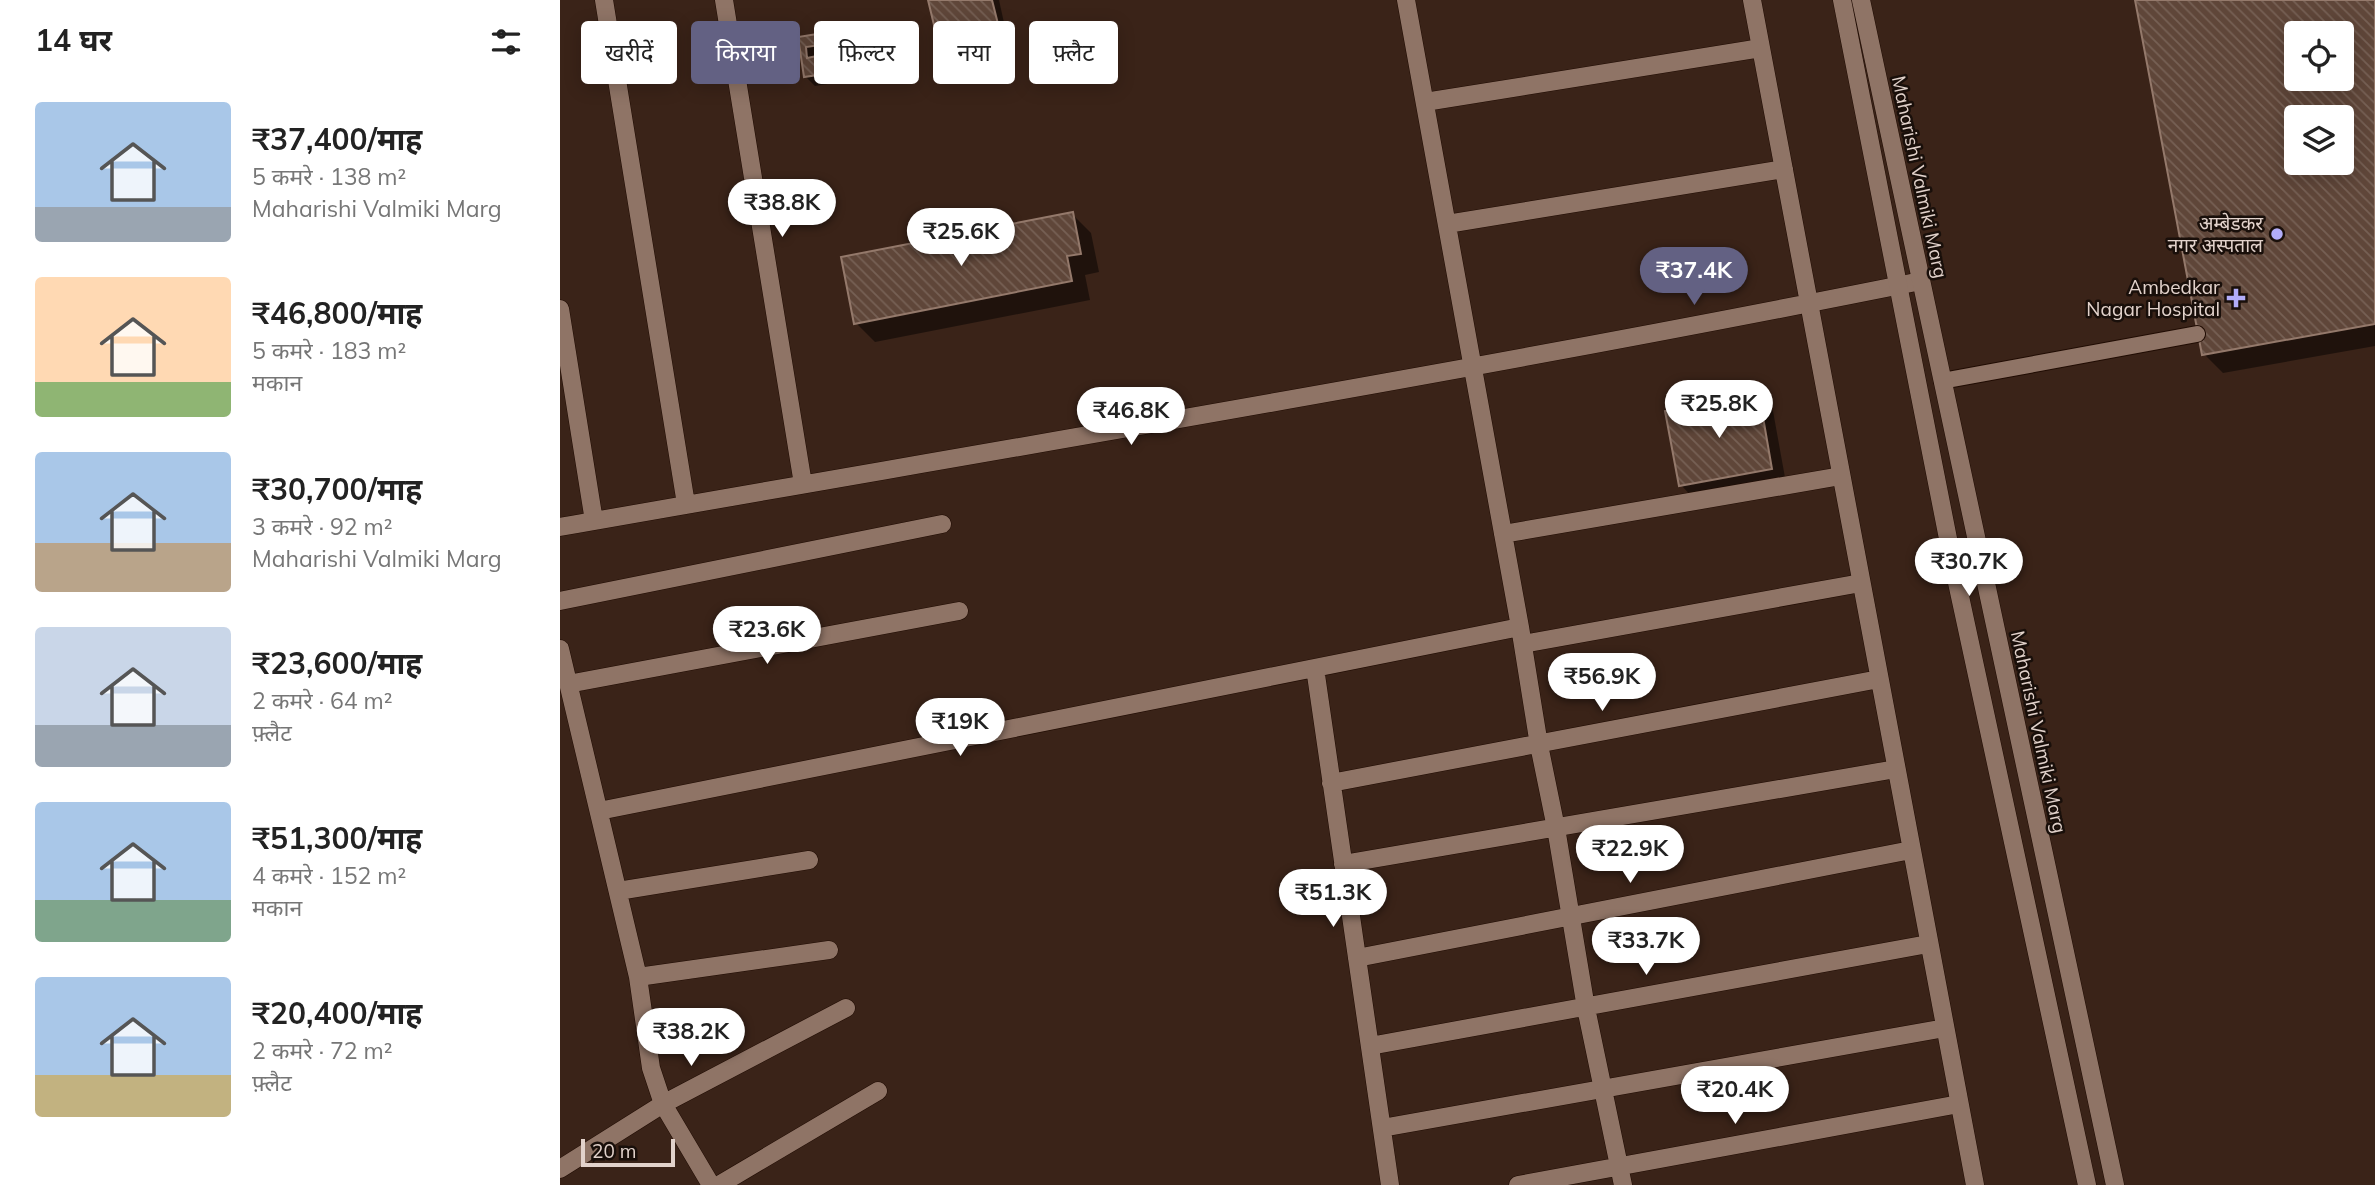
<!DOCTYPE html>
<html lang="hi">
<head>
<meta charset="utf-8">
<style>
	:root { --surface:#fff; --page:#f2f2f2; --text:#222; --muted:#767676; --accent:#636183 }
	body { margin:0; font-family:Mulish,"Noto Sans Devanagari",sans-serif; background:var(--page); color:var(--text); height:100vh; display:flex; flex-direction:column; font-size:26px; white-space:nowrap }
	* { box-sizing:border-box; margin:0 }
	p { font-size:23px; color:var(--muted) }
	.icon { flex:none; width:38px; height:38px; fill:none; stroke:currentColor; stroke-width:2; stroke-linecap:round; stroke-linejoin:round }
	.map { position:relative; flex:1; overflow:hidden }
	.drawer { display:flex; flex-direction:column; background:var(--surface); width:560px }
	.drawer>* { flex:none }
	.guide { position:absolute; left:21px; top:21px; width:665px; height:63px; display:flex; gap:14px }
	.tools { position:absolute; left:1724px; top:21px; display:grid; gap:14px }
	.tools a { display:grid; place-items:center; width:70px; height:70px; border-radius:7px; background:var(--surface); box-shadow:0 4px 18px #0003; font-size:35px }
	.scale { position:absolute; left:21px; bottom:18px; width:94px; box-sizing:border-box; padding-left:7px; border:4px solid #e2d2cb; border-top:0; font-size:19px; line-height:24px; white-space:nowrap; color:#e2d2cb; -webkit-text-stroke:5px #190f0a; paint-order:stroke }
	.price { position:absolute; translate:-50% -60px; padding:0 16px; border-radius:24px; background:#fff; color:#222; font-size:23px; line-height:46px; filter:drop-shadow(0 2px 4px #0008) }
	.price::after { content:''; position:absolute; left:50%; top:42px; width:21px; height:16px; margin-left:-10px; background:inherit; clip-path:polygon(0 0,100% 0,50% 100%) }
	.price.current { background:var(--accent); color:#fff }
	ul { padding:0; list-style:none }
	li { display:flex; align-items:center; gap:21px; height:175px; padding:0 35px }
	li span { display:grid; place-items:center; flex:none; width:196px; height:140px; border-radius:7px; color:#555 }
	li>.icon { margin-inline-start:auto }
	span .icon { width:84px; height:84px; fill:#fffc; stroke-width:1 }
	li b { font-size:30px }
	h2 { display:flex; justify-content:space-between; align-items:center; height:84px; padding:0 35px; font-size:30px }
	.chip { padding:0 24px; border-radius:7px; background:var(--surface); box-shadow:0 4px 18px #0003; font-size:24px; line-height:63px }
	.chip.current { background:var(--accent); color:#fff }
	main { display:flex; flex:1; min-height:0 }
	.map>svg:first-child { display:block }
</style>
</head>
<body>
<main>
<section class="drawer">
<h2>14 घर<svg class="icon" aria-label="filters" viewBox="0 0 24 24"><path d="M4 7h16M4 17h16"/><circle cx="9" cy="7" r="2"/><circle cx="15" cy="17" r="2"/></svg></h2>
<ul>
<li><span style="background:linear-gradient(#a9c7e8 75%,#9aa5b1 0)"><svg class="icon" aria-label="home" viewBox="0 0 24 24"><path d="M3 11l9-7 9 7M6 9v11h12V9"/></svg></span><div><b>₹37,400/माह</b><p>5 कमरे · 138 m²</p><p>Maharishi Valmiki Marg</p></div></li>
<li><span style="background:linear-gradient(#ffd9b3 75%,#8fb573 0)"><svg class="icon" aria-label="home" viewBox="0 0 24 24"><path d="M3 11l9-7 9 7M6 9v11h12V9"/></svg></span><div><b>₹46,800/माह</b><p>5 कमरे · 183 m²</p><p>मकान</p></div></li>
<li><span style="background:linear-gradient(#a9c7e8 65%,#b9a48a 0)"><svg class="icon" aria-label="home" viewBox="0 0 24 24"><path d="M3 11l9-7 9 7M6 9v11h12V9"/></svg></span><div><b>₹30,700/माह</b><p>3 कमरे · 92 m²</p><p>Maharishi Valmiki Marg</p></div></li>
<li><span style="background:linear-gradient(#c9d6e8 70%,#9aa5b1 0)"><svg class="icon" aria-label="home" viewBox="0 0 24 24"><path d="M3 11l9-7 9 7M6 9v11h12V9"/></svg></span><div><b>₹23,600/माह</b><p>2 कमरे · 64 m²</p><p>फ़्लैट</p></div></li>
<li><span style="background:linear-gradient(#a9c7e8 70%,#7fa58c 0)"><svg class="icon" aria-label="home" viewBox="0 0 24 24"><path d="M3 11l9-7 9 7M6 9v11h12V9"/></svg></span><div><b>₹51,300/माह</b><p>4 कमरे · 152 m²</p><p>मकान</p></div></li>
<li><span style="background:linear-gradient(#a9c7e8 70%,#c2b280 0)"><svg class="icon" aria-label="home" viewBox="0 0 24 24"><path d="M3 11l9-7 9 7M6 9v11h12V9"/></svg></span><div><b>₹20,400/माह</b><p>2 कमरे · 72 m²</p><p>फ़्लैट</p></div></li>
</ul>
</section>
<div class="map">
<svg width="1815" height="1185" viewBox="0 0 1815 1185">
	<defs>
		<pattern id="building-back-hatch" width="6" height="6" patternUnits="userSpaceOnUse" patternTransform="scale(1.75)"><rect width="6" height="6" fill="#5f4639"/><path d="M-1 5l2 2M0 0l6 6M5-1l2 2" fill="none" stroke="#766054"/></pattern>
	</defs>
	<rect width="100%" height="100%" fill="#3a2318"/>
	<path fill="#0007" fill-rule="evenodd" d="M370,0H439L448,41L390,55L381,45Z
		M1577,0H1815V346L1663,373L1644,354ZM1736,33H1782V79H1736ZM1736,117H1782V163H1736Z
		M339,25L341,44L345,49L342,28L348,35L354,72L323,77L315,69L286,74L287,81L255,86L245,76L240,38L269,34L277,41L310,36Z
		M512,214L531,233L539,272L525,275L530,300L315,342L296,323Z
		M1199,396L1213,411L1226,483L1135,500L1121,485Z"/>
	<path fill="url(#building-back-hatch)" stroke="#94796b" stroke-width="2" fill-rule="evenodd" d="M368,0H432L440,32L379,46Z
		M1575,0H1815V324L1642,355ZM1736,33H1782V79H1736ZM1736,117H1782V163H1736Z
		M339,23L346,63L311,68L310,59L278,64V72L244,77L238,37L270,32L271,40L308,35L307,28ZM334,35L336,45L321,47L319,37ZM260,45L262,55L247,58L246,47Z
		M513,212L521,254L507,256L512,281L294,324L281,257Z
		M1199,394L1212,469L1119,486L1105,411Z"/>
	<g fill="none" stroke-linecap="round" stroke-linejoin="round">
		<defs>
			<path id="service" d="M1382,381L1637,334"/>
			<path id="minor" d="M44,0L126,504
				M164,0L243,484
				M846,0L960,627L979,745L996,828L1026,1008L1063,1185
				M1192,0L1415,1185
				M865,102L1201,48
				M887,224L1224,169
				M0,309L34,521
				M0,527C454,447 909,372 1361,281
				M943,534L1281,476
				M0,601L382,524
				M963,644L1301,583
				M0,649L78,977L91,1068L103,1104L151,1185
				M755,668L830,1185
				M8,684L399,611
				M771,783L1319,679
				M39,811L960,627
				M783,864L1336,769
				M58,891L249,860
				M797,958L1351,850
				M78,977L269,950
				M810,1046L1368,944
				M822,1128L1385,1028
				M0,1169L103,1104L286,1008
				M159,1185L318,1091
				M958,1185L1399,1104"/>
			<path id="tertiary" d="M1282,0L1393,564L1527,1185
				M1301,0L1555,1185"/>
		</defs>
		<use href="#service" stroke="#200c03" stroke-width="18"/>
		<use href="#minor" stroke="#200c03" stroke-width="19"/>
		<use href="#tertiary" stroke="#200c03" stroke-width="19"/>
		<use href="#service" stroke="#8f7466" stroke-width="16"/>
		<use href="#minor" stroke="#8f7466" stroke-width="18"/>
		<use href="#tertiary" stroke="#8f7466" stroke-width="18"/>
	</g>
	<g fill="#b2adf9" stroke="#190f0a" stroke-width="2.5">
		<circle cx="1717" cy="234" r="7"/>
		<path d="M1672.5 287.5h7v7h7v7h-7v7h-7v-7h-7v-7h7z"/>
	</g>
	<g text-anchor="middle" dominant-baseline="central" stroke-width="5" stroke-linejoin="round" paint-order="stroke">
		<g font-size="19" fill="#e2d2cb" stroke="#190f0a">
			<text transform="translate(1360 177) rotate(78)">Maharishi Valmiki Marg</text>
			<text transform="translate(1479 732) rotate(78)">Maharishi Valmiki Marg</text>
		</g>
		<g font-size="19" fill="#e2d2cb" stroke="#190f0a" text-anchor="end">
			<text x="1703" y="223">अम्बेडकर<tspan x="1703" dy="22">नगर अस्पताल</tspan></text>
			<text x="1660" y="287">Ambedkar<tspan x="1660" dy="22">Nagar Hospital</tspan></text>
		</g>
	</g>
</svg>
<div class="tools">
<a><svg class="icon" aria-label="locate" viewBox="0 0 24 24"><circle cx="12" cy="12" r="6"/><path d="M12 2v4M12 18v4M2 12h4M18 12h4"/></svg></a>
<a><svg class="icon" aria-label="layers" viewBox="0 0 24 24"><path d="M12 4l9 5-9 5-9-5zM3 14l9 5 9-5"/></svg></a>
</div>
<div class="scale">20 m</div>
<b class="price" style="left:222px;top:239px">₹38.8K</b>
<b class="price" style="left:401px;top:268px">₹25.6K</b>
<b class="price current" style="left:1134px;top:307px">₹37.4K</b>
<b class="price" style="left:1159px;top:440px">₹25.8K</b>
<b class="price" style="left:571px;top:447px">₹46.8K</b>
<b class="price" style="left:1409px;top:598px">₹30.7K</b>
<b class="price" style="left:207px;top:666px">₹23.6K</b>
<b class="price" style="left:1042px;top:713px">₹56.9K</b>
<b class="price" style="left:400px;top:758px">₹19K</b>
<b class="price" style="left:1070px;top:885px">₹22.9K</b>
<b class="price" style="left:773px;top:929px">₹51.3K</b>
<b class="price" style="left:1086px;top:977px">₹33.7K</b>
<b class="price" style="left:131px;top:1068px">₹38.2K</b>
<b class="price" style="left:1175px;top:1126px">₹20.4K</b>
<div class="guide">
<a class="chip">खरीदें</a>
<a class="chip current">किराया</a>
<a class="chip">फ़िल्टर</a>
<a class="chip">नया</a>
<a class="chip">फ़्लैट</a>
</div>
</div>
</main>
</body>
</html>
